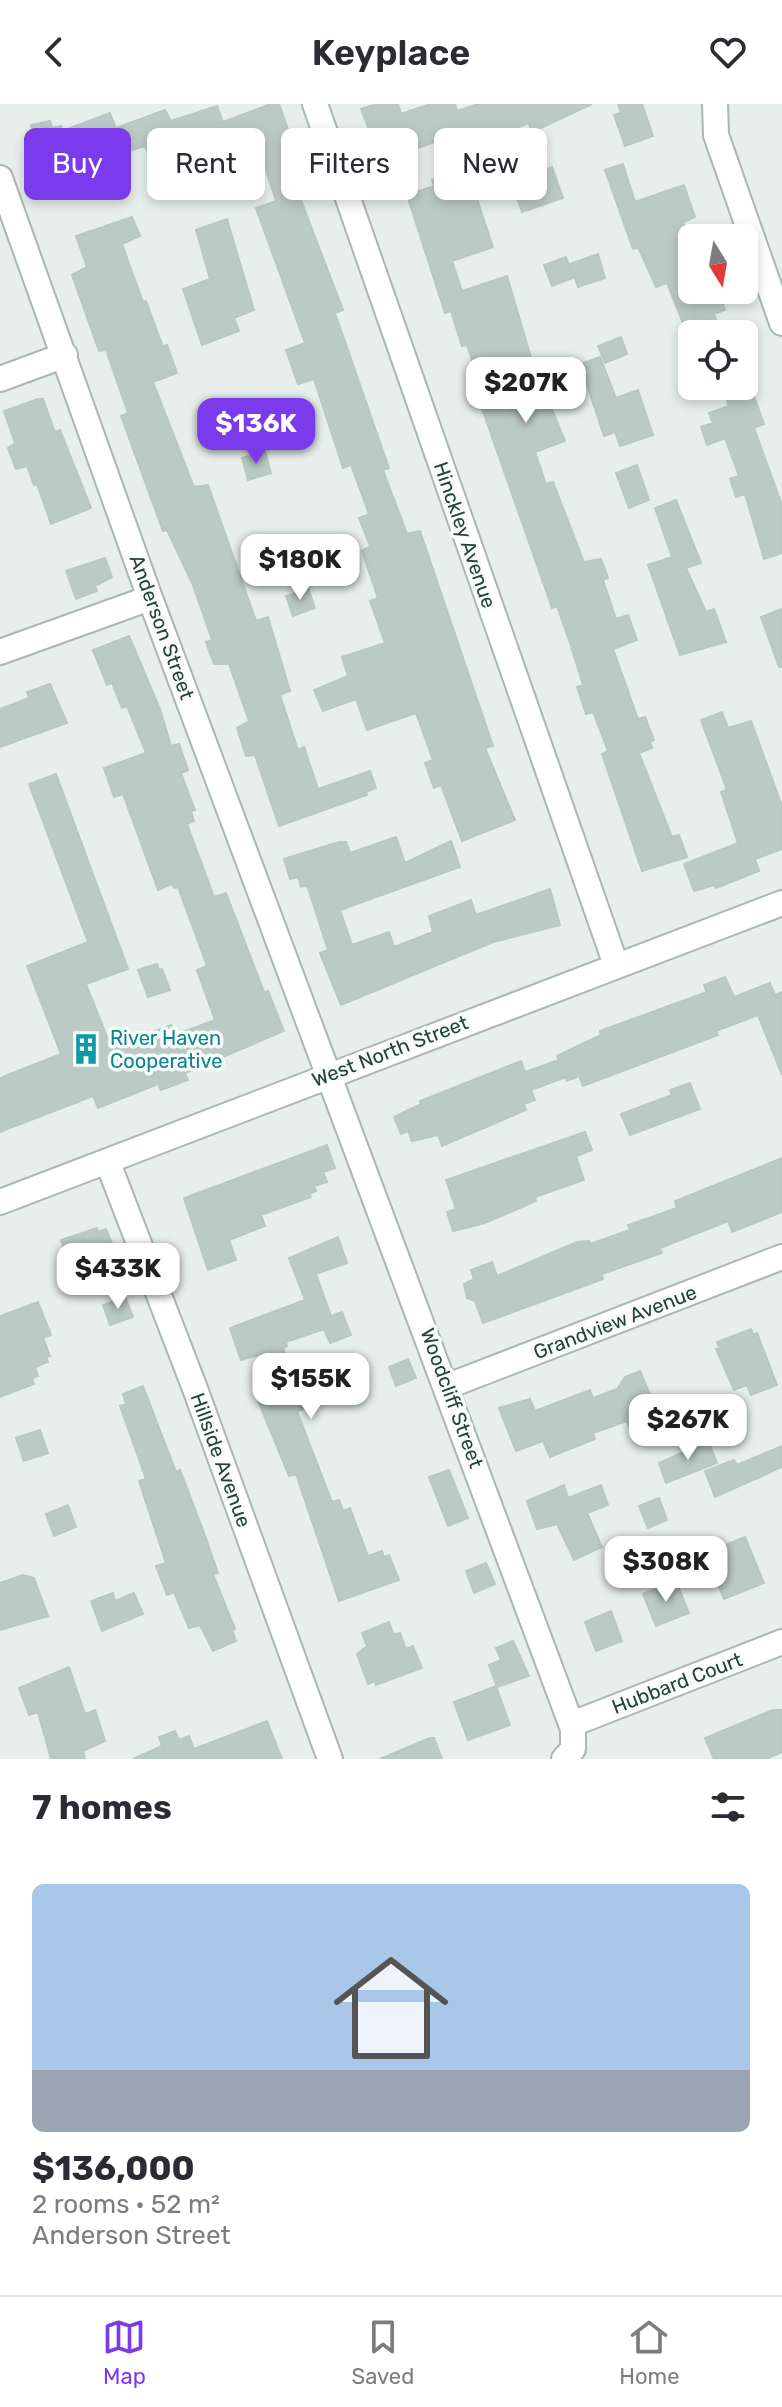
<!DOCTYPE html>
<html lang="en">
<head>
<meta charset="utf-8">
<style>
	:root { --surface:#fff; --page:#f7f7f7; --text:#2b2b33; --muted:#7c7c81; --line:#e1e1e2; --accent:#7c3aed }
	body { margin:0; font-family:Rubik,sans-serif; background:var(--page); color:var(--text); height:100vh; display:flex; flex-direction:column; font-size:30px; white-space:nowrap }
	* { box-sizing:border-box; margin:0 }
	p { font-size:26px; color:var(--muted) }
	.icon { flex:none; width:44px; height:44px; fill:none; stroke:currentColor; stroke-width:2; stroke-linecap:round; stroke-linejoin:round }
	.map { position:relative; height:1655px; overflow:hidden }
	.sheet { display:flex; flex-direction:column; background:var(--surface); flex:1 }
	.sheet>* { flex:none }
	.banner { position:absolute; left:24px; top:24px; width:734px; height:72px; display:flex; gap:16px }
	.needle { width:52px; rotate:169deg }
	.tools { position:absolute; left:678px; top:120px; display:grid; gap:16px }
	.tools a { display:grid; place-items:center; width:80px; height:80px; border-radius:12px; background:var(--surface); box-shadow:0 4px 12px #0003; font-size:40px }
	.price { position:absolute; translate:-50% -68px; padding:0 18px; border-radius:16px; background:#fff; color:#222; font-size:26px; line-height:52px; filter:drop-shadow(0 2px 4px #0008) }
	.price::after { content:''; position:absolute; left:50%; top:48px; width:24px; height:18px; margin-left:-12px; background:inherit; clip-path:polygon(0 0,100% 0,50% 100%) }
	.price.active { background:var(--accent); color:#fff }
	ul { padding:0; list-style:none }
	li { display:grid; align-content:center; gap:16px; height:424px; padding:0 32px }
	li span { display:grid; place-items:center; height:248px; border-radius:12px; color:#555 }
	li>.icon { margin-inline-start:auto }
	span .icon { width:144px; height:144px; fill:#fffc; stroke-width:1 }
	li b { font-size:34px }
	h2 { display:flex; justify-content:space-between; align-items:center; height:96px; padding:0 32px; font-size:34px }
	.tag { padding:0 28px; border-radius:12px; background:var(--surface); box-shadow:0 4px 12px #0003; font-size:28px; line-height:72px }
	.tag.active { background:var(--accent); color:#fff }
	header { display:flex; justify-content:space-between; align-items:center; height:104px; padding:0 32px; background:var(--surface); font-size:36px; font-weight:600 }
	.dock { display:flex; justify-content:space-around; align-items:center; height:112px; border-top:2px solid var(--line); background:var(--surface); font-size:22px; color:var(--muted) }
	.dock a { display:grid; justify-items:center; gap:4px }
	.dock .active { color:var(--accent) }
	.map>svg:first-child { display:block }
</style>
</head>
<body>
<header><svg class="icon" aria-label="back" viewBox="0 0 24 24"><path d="M15 5l-7 7 7 7"/></svg>Keyplace<svg class="icon" aria-label="heart" viewBox="0 0 24 24"><path d="M12 20l-8-8c-3-5 5-10 8-4 3-6 11-1 8 4z"/></svg></header>
<div class="map">
<svg width="782" height="1655" viewBox="0 0 782 1655">
	<rect width="100%" height="100%" fill="#e6efeb"/>
	<path fill="#bbcac4" stroke="#b8c9c2" stroke-width="2" d="M271,0H279L300,60L293,63L295,69L291,70L343,206L335,209L389,364L383,366L407,430L420,427L493,642L485,644L515,716L462,737L441,681L434,684L425,659L433,656L416,609L367,626L356,595L323,607L314,586L348,572L342,553L385,539L370,497L378,494L362,447L370,442L359,414L369,410L351,361L343,364L314,275L298,280L286,246L305,239L256,104L276,97L260,47L205,66L198,46L154,61L145,42L70,65L71,70L43,76L31,21L50,17L52,24L61,22L62,27L110,9L116,24L165,6L171,17L217,2L223,18Z
		M377,0H398L401,10L430,0H455L457,7L478,0H592L532,28L529,19L495,32L497,38L494,39L511,81L477,95L493,143L452,157L462,187L507,172L532,257L565,337L535,348L546,380L553,378L584,458L601,455L608,474L603,476L616,515L628,511L637,536L613,545L638,615L645,613L654,636L650,638L652,644L639,649L672,733L679,731L687,753L642,767L602,650L608,647L593,608L586,610L577,583L583,581L570,539L557,502L552,504L478,293L473,279L479,277L467,241L462,242L451,207L445,209L407,91L434,82L432,76L452,69L440,36L381,57L361,5Z
		M618,0H642L653,32L625,42L614,11L621,9Z
		M623,60L635,98L684,81L695,113L683,118L692,142V186H718L725,206L714,210L721,230H692L690,237L667,179L656,183L638,143L633,145L605,66Z
		M552,63L563,94L522,108L512,78Z
		M132,113L140,132L122,140L143,198L146,197L163,243L167,241L177,269L153,278L194,383L208,381L256,517L268,513L290,587L280,591L298,646L304,643L318,685L370,667L376,684L366,688L367,691L279,722L255,651L246,652L237,624L249,617L229,560H214L206,538L212,536L193,481L167,426L163,427L121,312L128,309L106,246L99,247L72,171L87,163L76,132Z
		M227,115L254,206L234,214L239,227L202,241L183,185L210,175L196,126Z
		M598,150L605,174L578,183L570,160Z
		M566,153L573,174L552,182L544,161Z
		M621,233L627,250L605,259L598,242Z
		M600,253L616,294L638,286L653,331L620,342L615,328L604,332L580,260Z
		M751,284L764,320L754,324L782,401V449L764,455L745,390L736,393L730,375L739,372L725,334L707,341L701,323L713,319L709,309L729,302L726,293Z
		M38,295H43L55,328L60,326L91,404L51,420L37,380L34,381L27,362L16,365L8,344L15,339L4,307Z
		M265,347L271,369L248,376L242,354Z
		M637,361L649,396L629,404L616,369Z
		M676,396L701,459L686,464L706,508L714,505L726,538L680,551L648,461L672,453L655,404Z
		M105,454L112,473L95,482L97,487L76,495L66,467Z
		M308,484L315,504L293,512L286,492Z
		M782,505V563H779L761,513Z
		M129,532L160,605L171,642L179,640L188,666L181,669L195,706L191,707L194,717L187,720L214,793L226,789L264,888L268,887L284,927L185,969L188,976L161,986L158,980L98,1004L93,992L0,1028V974L61,950L27,862L88,838L29,680L56,670L128,865L86,880L111,943L171,921L175,931L215,916L197,866L207,862L178,783L174,784L172,780L158,786L123,690L114,693L104,664L146,649L127,602L122,604L112,579L107,581L93,546Z
		M50,580L67,619L0,643V605L29,594L27,588Z
		M722,608L728,624L751,617L782,702V745L755,755L759,767L716,784L714,781L694,787L684,760L738,739L721,688L727,686L701,616Z
		M396,733L405,759L451,737L460,763L340,806L352,841L389,828L394,843L433,828L429,812L471,796L476,811L550,785L560,821L493,838L341,901L320,849L328,846L307,781L301,783L298,773L290,775L284,755L339,738H346L350,749Z
		M157,860L159,866L162,865L170,886L148,893L138,866Z
		M725,873L734,893L770,879L775,891L782,888V971L758,911L716,927L718,931L583,982L579,972L567,977L566,973L531,986L535,996L524,1000L526,1006L442,1042L438,1031L412,1037L408,1027L401,1030L394,1013L421,1000L420,997L521,957L525,968L559,956L557,952L601,931L600,927L707,888L704,881Z
		M690,979L700,1005L630,1031L621,1010L672,991L670,986Z
		M585,1028L592,1046L576,1052L584,1076L535,1093L536,1097L485,1119L453,1127L447,1108L456,1105L446,1076Z
		M327,1041L335,1064L323,1068L327,1078L314,1082L316,1087L309,1090L311,1093L261,1111L265,1122L229,1136L236,1156L208,1166L184,1094Z
		M782,1054V1108L732,1128L728,1117L660,1144L662,1149L602,1170L603,1175L483,1219L475,1197L467,1194L464,1180L474,1175L471,1166L492,1158L497,1172L577,1138L589,1137L590,1140L630,1126L628,1121L677,1104L675,1097Z
		M97,1124L98,1128L106,1125L116,1149L72,1165L61,1136Z
		M338,1133L347,1159L316,1170L331,1212L342,1208L351,1231L330,1239L324,1225L286,1238L287,1242L283,1244L299,1288L305,1286L311,1303L297,1307L332,1398L339,1396L343,1407L350,1404L368,1452L382,1447L384,1453L389,1451L399,1476L339,1497L296,1370L289,1372L256,1292L279,1281L266,1249L241,1256L230,1224L305,1196L289,1154Z
		M125,1193L133,1213L110,1221L103,1201Z
		M38,1198L51,1231L43,1234L50,1252L46,1253L48,1258L35,1263L38,1272L32,1274L34,1280L0,1293V1212Z
		M751,1225L753,1231L757,1229L777,1281L751,1291L747,1281L734,1286L716,1245L720,1244L717,1238Z
		M408,1255L416,1274L396,1282L389,1263Z
		M640,1267L660,1314L653,1317L655,1322L632,1331L627,1317L593,1329L595,1335L550,1353L543,1337L516,1347L499,1304L530,1295L535,1307L590,1286L593,1294L617,1285L625,1273Z
		M143,1282L176,1368L180,1366L203,1426L218,1469L213,1470L235,1525L232,1526L236,1537L213,1547L200,1521L189,1524L174,1488L167,1491L156,1462L166,1459L139,1377L146,1375L120,1302L126,1300L123,1290Z
		M40,1326L48,1349L24,1357L16,1334Z
		M708,1337L717,1359L666,1379L659,1359Z
		M782,1342V1363L715,1393L705,1367L734,1356L737,1361Z
		M449,1366L468,1414L448,1422L429,1373Z
		M564,1381L568,1394L601,1381L608,1401L587,1409L602,1443L574,1456L557,1420L537,1425L527,1397Z
		M659,1394L667,1416L648,1424L639,1402Z
		M68,1401L76,1423L54,1432L46,1410Z
		M745,1433L764,1479L724,1495L712,1466L722,1462L715,1445Z
		M486,1459L495,1480L474,1489L466,1467Z
		M23,1471L34,1474L48,1512L0,1526V1479Z
		M676,1477L689,1509L656,1522L643,1490Z
		M113,1489L115,1497L134,1489L143,1510L102,1527L91,1497Z
		M611,1507L622,1537L596,1547L585,1518Z
		M389,1518L394,1531L400,1529L406,1545L413,1542L422,1564L376,1581L375,1577L368,1580L357,1550L367,1542L362,1529Z
		M513,1537L529,1572L497,1583L489,1561L501,1556L496,1544Z
		M69,1563L85,1610L95,1606L105,1637L83,1647L85,1655H51L38,1608L29,1611L19,1584Z
		M496,1582L510,1621L468,1636L454,1598Z
		M773,1606H782V1648L766,1655H714L705,1634Z
		M267,1617L282,1655H133L162,1642L159,1633L175,1627L179,1636L189,1632L194,1645Z
		M430,1634H434L442,1655H380Z"/>
	<g fill="none" stroke-linecap="round" stroke-linejoin="round">
		<defs>
			<path id="minor" d="M315,0L616,861
				M715,0L716,31L782,219
				M0,74L150,494L573,1625V1645L564,1655
				M0,275L65,251
				M0,548L150,494
				M108,1059L194,1282L330,1655
				M0,1098L782,799
				M448,1282L782,1153
				M572,1620L782,1538"/>
		</defs>
		<use href="#minor" stroke="#a8b8b2" stroke-width="28"/>
		<use href="#minor" stroke="#fff" stroke-width="24"/>
	</g>
	<defs>
		<symbol id="building-bare" viewBox="-9 -9 18 18"><path d="M-4-6H4V6H1V3H-1V6H-4ZM-2.5-4.3h1.7v1.8h-1.7ZM.8-4.3h1.7v1.8H.8ZM-2.5-1h1.7V.8h-1.7ZM.8-1h1.7V.8H.8Z" fill="#0f9aa8" stroke="#f7fbf9" stroke-width="2.5" paint-order="stroke"/></symbol>
	</defs>
	<g fill-rule="evenodd">
		<use href="#building-bare" x="64" y="923" width="44" height="44"/>
	</g>
	<g text-anchor="middle" dominant-baseline="central" stroke-width="7" stroke-linejoin="round" paint-order="stroke">
		<g font-size="20" fill="#24423a" stroke="#f7fbf9">
			<text transform="translate(465 431) rotate(71)">Hinckley Avenue</text>
			<text transform="translate(162 523) rotate(70)">Anderson Street</text>
			<text transform="translate(390 947) rotate(-21)">West North Street</text>
			<text transform="translate(615 1218) rotate(-21)">Grandview Avenue</text>
			<text transform="translate(452 1294) rotate(70)">Woodcliff Street</text>
			<text transform="translate(221 1356) rotate(70)">Hillside Avenue</text>
			<text transform="translate(677 1579) rotate(-21)">Hubbard Court</text>
		</g>
		<g font-size="20" fill="#0d838f" stroke="#f7fbf9" text-anchor="start">
			<text x="110" y="934">River Haven<tspan x="110" dy="23">Cooperative</tspan></text>
		</g>
	</g>
</svg>
<div class="tools">
<a><svg class="needle" viewBox="-14 -14 28 28"><path d="M0-13l5 13h-10z" fill="#e53935"/><path d="M0 13l5-13h-10z" fill="#7c7c81"/></svg></a>
<a><svg class="icon" aria-label="locate" viewBox="0 0 24 24"><circle cx="12" cy="12" r="6"/><path d="M12 2v4M12 18v4M2 12h4M18 12h4"/></svg></a>
</div>
<b class="price" style="left:526px;top:321px">$207K</b>
<b class="price active" style="left:256px;top:362px">$136K</b>
<b class="price" style="left:300px;top:498px">$180K</b>
<b class="price" style="left:118px;top:1207px">$433K</b>
<b class="price" style="left:311px;top:1317px">$155K</b>
<b class="price" style="left:688px;top:1358px">$267K</b>
<b class="price" style="left:666px;top:1500px">$308K</b>
<div class="banner">
<a class="tag active">Buy</a>
<a class="tag">Rent</a>
<a class="tag">Filters</a>
<a class="tag">New</a>
</div>
</div>
<section class="sheet">
<h2>7 homes<svg class="icon" aria-label="filters" viewBox="0 0 24 24"><path d="M4 7h16M4 17h16"/><circle cx="9" cy="7" r="2"/><circle cx="15" cy="17" r="2"/></svg></h2>
<ul>
<li><span style="background:linear-gradient(#a9c7e8 75%,#9aa5b1 0)"><svg class="icon" aria-label="home" viewBox="0 0 24 24"><path d="M3 11l9-7 9 7M6 9v11h12V9"/></svg></span><div><b>$136,000</b><p>2 rooms · 52 m²</p><p>Anderson Street</p></div></li>
</ul>
</section>
<nav class="dock">
<a class="active"><svg class="icon" aria-label="map" viewBox="0 0 24 24"><path d="M3 6l6-2 6 2 6-2v14l-6 2-6-2-6 2zM9 4v14M15 6v14"/></svg>Map</a>
<a><svg class="icon" aria-label="saved" viewBox="0 0 24 24"><path d="M7 4h10v16l-5-4-5 4z"/></svg>Saved</a>
<a><svg class="icon" aria-label="home" viewBox="0 0 24 24"><path d="M3 11l9-7 9 7M6 9v11h12V9"/></svg>Home</a>
</nav>
</body>
</html>
